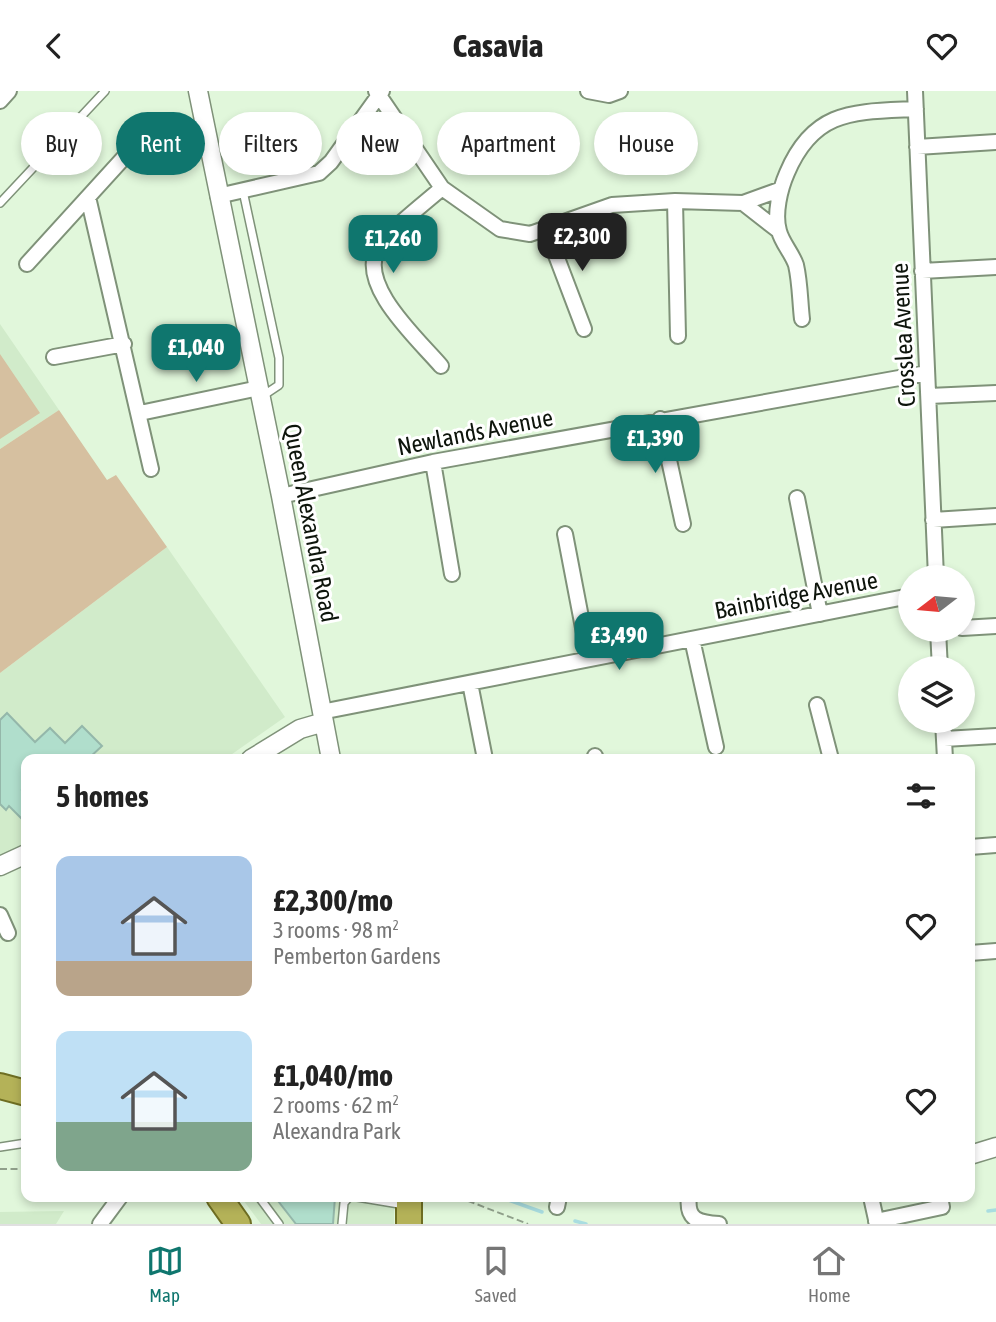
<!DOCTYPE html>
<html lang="en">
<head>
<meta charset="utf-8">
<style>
	:root { --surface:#fff; --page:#f2f2f2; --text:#222; --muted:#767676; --line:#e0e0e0; --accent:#0f766e }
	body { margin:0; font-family:"Asap Condensed",sans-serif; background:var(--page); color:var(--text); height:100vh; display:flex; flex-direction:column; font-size:26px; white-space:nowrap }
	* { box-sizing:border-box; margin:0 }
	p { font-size:23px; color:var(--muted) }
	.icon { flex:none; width:38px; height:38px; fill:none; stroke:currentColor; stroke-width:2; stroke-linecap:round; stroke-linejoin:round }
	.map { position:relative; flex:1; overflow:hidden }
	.sheet { position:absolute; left:21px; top:663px; width:954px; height:448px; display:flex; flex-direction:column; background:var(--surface); border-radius:14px; box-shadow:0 4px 10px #0003 }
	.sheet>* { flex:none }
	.hud { position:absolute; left:21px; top:21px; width:956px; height:63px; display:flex; gap:14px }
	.needle { width:46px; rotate:254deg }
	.tools { position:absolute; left:898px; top:474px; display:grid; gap:14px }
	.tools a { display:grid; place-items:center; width:77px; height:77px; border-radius:50%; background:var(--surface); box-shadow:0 4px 10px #0003; font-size:35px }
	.price { position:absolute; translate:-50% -60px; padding:0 16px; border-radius:14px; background:var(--accent); color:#fff; font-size:23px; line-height:46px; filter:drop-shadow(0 2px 4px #0008) }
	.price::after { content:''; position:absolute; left:50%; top:42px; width:21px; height:16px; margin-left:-10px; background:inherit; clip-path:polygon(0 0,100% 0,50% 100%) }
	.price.active { background:#222; color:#fff }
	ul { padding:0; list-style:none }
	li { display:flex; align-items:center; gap:21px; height:175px; padding:0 35px }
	li span { display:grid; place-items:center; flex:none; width:196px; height:140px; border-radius:14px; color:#555 }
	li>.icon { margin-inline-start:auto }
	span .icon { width:84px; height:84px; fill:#fffc; stroke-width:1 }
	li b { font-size:30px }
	h2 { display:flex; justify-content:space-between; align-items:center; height:84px; padding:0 35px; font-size:30px }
	.chip { padding:0 24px; border-radius:32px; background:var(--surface); box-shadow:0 4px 10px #0003; font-size:24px; line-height:63px }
	.chip.active { background:var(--accent); color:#fff }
	header { display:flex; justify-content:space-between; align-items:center; height:91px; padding:0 35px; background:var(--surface); font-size:32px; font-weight:700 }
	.dock { display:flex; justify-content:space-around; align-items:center; height:98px; border-top:2px solid var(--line); background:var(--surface); font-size:19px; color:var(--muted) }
	.dock a { display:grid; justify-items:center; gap:4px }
	.dock .active { color:var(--accent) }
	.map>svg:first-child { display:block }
</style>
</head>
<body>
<header><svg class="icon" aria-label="back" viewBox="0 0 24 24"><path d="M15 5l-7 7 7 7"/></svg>Casavia<svg class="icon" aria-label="heart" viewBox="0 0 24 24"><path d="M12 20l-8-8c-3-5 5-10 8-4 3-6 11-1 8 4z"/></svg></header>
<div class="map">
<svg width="996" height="1133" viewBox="0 0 996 1133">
	<rect width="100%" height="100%" fill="#e1f7db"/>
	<path fill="#d1ebca" d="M0,233L59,319L0,358Z
		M167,456L285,626L225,668H26V755L0,766V582Z
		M241,1106H394V1133H261Z
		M64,1120L56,1133H0V1121Z"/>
	<path fill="#d6c0a0" d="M0,263L40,322L0,348Z
		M59,319L107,389L116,384L167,456L0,582V358Z"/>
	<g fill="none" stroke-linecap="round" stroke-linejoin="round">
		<path stroke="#a9dde0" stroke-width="3.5" d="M500,1106L542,1121
			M988,1120L996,1119
			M575,1130L586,1133"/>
	</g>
	<path fill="#b0decc" stroke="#94b7aa" stroke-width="2" d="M7,622L35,651L50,637L65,652L82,635L102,655L88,668H26V695L22,699L26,703V732L9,715L6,719L0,713V629Z
		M275,1106H335L333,1133H296Z"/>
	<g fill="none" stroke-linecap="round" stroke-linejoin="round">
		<defs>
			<path id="service" d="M243,100L279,267V294L261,306
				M0,112L105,0
				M0,1056L26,1052
				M259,1106L279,1133
				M357,1106L405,1114
				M342,1133L344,1112L349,1106"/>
			<path id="minor" d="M376,0L442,97L500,138L530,143L612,114L675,110L743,112L779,140
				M588,0L609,4L620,0
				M915,0L936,486
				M0,10L9,0
				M917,56L996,51
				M218,105L319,82L331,71L382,0
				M88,106L151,378
				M675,110L678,245
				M743,112L779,99
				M546,138L584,238
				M27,173L139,50L204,39
				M922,180L996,176
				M802,228C800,211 800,191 796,174C792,162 782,152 779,140C774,123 780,98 787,82C814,18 854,21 916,18
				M54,266L124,253
				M441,275C418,248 357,194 378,157C387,141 426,111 442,97
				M929,305L996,302
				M140,322L259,297
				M660,328L683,433
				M433,371L452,483
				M281,405L433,371L927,282
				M797,407L820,523
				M933,429L996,425
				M565,443L589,568
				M962,537L996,535
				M938,539L940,578
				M692,548L716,656
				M470,592L485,668
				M817,614L831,668
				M321,621L910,505
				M943,630L945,668
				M944,648L996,645
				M595,665V668
				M970,756L996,754
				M0,824L8,842
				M970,862L996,860
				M689,1106C686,1129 699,1132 719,1133
				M871,1106L877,1133
				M557,1116L559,1106
				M876,1130L942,1116L940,1106
				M100,1133L120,1106"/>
			<path id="tertiary" d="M198,0L281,405L331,668
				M251,668L300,638L324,631
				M0,775L26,763
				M970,1064L996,1056"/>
			<path id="trunk" d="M0,995L26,1002
				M219,1106L238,1133
				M409,1133V1106"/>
		</defs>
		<use href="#service" stroke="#7f9279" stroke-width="10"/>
		<use href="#minor" stroke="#7f9279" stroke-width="18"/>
		<use href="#tertiary" stroke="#7f9279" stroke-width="21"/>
		<use href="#trunk" stroke="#6e6e22" stroke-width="28"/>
		<path stroke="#90a08b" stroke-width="2" stroke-dasharray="7 3.5" stroke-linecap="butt" d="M0,1078H26
			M458,1106L528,1133"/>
		<use href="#service" stroke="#fff" stroke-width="7"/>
		<use href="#minor" stroke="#fff" stroke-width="14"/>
		<use href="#tertiary" stroke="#fff" stroke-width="18"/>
		<use href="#trunk" stroke="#b4b258" stroke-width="24"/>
	</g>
	<g text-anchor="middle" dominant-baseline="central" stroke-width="6" stroke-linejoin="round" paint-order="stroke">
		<g font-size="24" fill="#0d140b" stroke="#fff">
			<text transform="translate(903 244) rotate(-93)">Crosslea Avenue</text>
			<text transform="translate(475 341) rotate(-11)">Newlands Avenue</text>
			<text transform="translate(311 432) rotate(79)">Queen Alexandra Road</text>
			<text transform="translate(796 504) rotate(-11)">Bainbridge Avenue</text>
		</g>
	</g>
</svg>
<div class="tools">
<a><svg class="needle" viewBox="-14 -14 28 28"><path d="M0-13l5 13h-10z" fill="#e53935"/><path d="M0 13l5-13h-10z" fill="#767676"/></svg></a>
<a><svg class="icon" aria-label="layers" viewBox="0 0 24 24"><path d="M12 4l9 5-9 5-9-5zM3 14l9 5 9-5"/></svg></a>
</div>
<b class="price active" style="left:582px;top:182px">£2,300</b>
<b class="price" style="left:393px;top:184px">£1,260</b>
<b class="price" style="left:196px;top:293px">£1,040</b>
<b class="price" style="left:655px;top:384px">£1,390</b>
<b class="price" style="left:619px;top:581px">£3,490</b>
<div class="hud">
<a class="chip">Buy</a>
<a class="chip active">Rent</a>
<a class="chip">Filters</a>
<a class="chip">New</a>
<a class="chip">Apartment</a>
<a class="chip">House</a>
</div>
<section class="sheet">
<h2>5 homes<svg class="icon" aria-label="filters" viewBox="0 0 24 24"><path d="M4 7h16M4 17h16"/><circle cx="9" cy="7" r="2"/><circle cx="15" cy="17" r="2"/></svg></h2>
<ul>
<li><span style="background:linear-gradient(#a9c7e8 75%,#b9a48a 0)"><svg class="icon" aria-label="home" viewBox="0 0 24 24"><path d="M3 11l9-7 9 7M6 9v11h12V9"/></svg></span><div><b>£2,300/mo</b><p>3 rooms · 98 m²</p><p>Pemberton Gardens</p></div><svg class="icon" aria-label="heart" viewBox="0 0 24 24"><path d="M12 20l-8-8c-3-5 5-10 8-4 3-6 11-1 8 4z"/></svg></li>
<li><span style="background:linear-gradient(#bfe0f5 65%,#7fa58c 0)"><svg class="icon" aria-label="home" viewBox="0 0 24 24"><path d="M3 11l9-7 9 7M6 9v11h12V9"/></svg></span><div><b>£1,040/mo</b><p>2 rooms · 62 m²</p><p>Alexandra Park</p></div><svg class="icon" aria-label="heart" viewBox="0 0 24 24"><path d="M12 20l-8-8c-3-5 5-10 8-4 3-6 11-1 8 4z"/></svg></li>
</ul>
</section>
</div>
<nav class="dock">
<a class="active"><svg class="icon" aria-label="map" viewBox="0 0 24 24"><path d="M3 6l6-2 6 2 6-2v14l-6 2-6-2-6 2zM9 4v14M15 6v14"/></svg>Map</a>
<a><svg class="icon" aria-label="saved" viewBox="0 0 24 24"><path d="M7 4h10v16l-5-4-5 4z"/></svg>Saved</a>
<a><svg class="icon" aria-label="home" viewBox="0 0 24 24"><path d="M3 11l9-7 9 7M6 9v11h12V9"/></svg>Home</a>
</nav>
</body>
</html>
